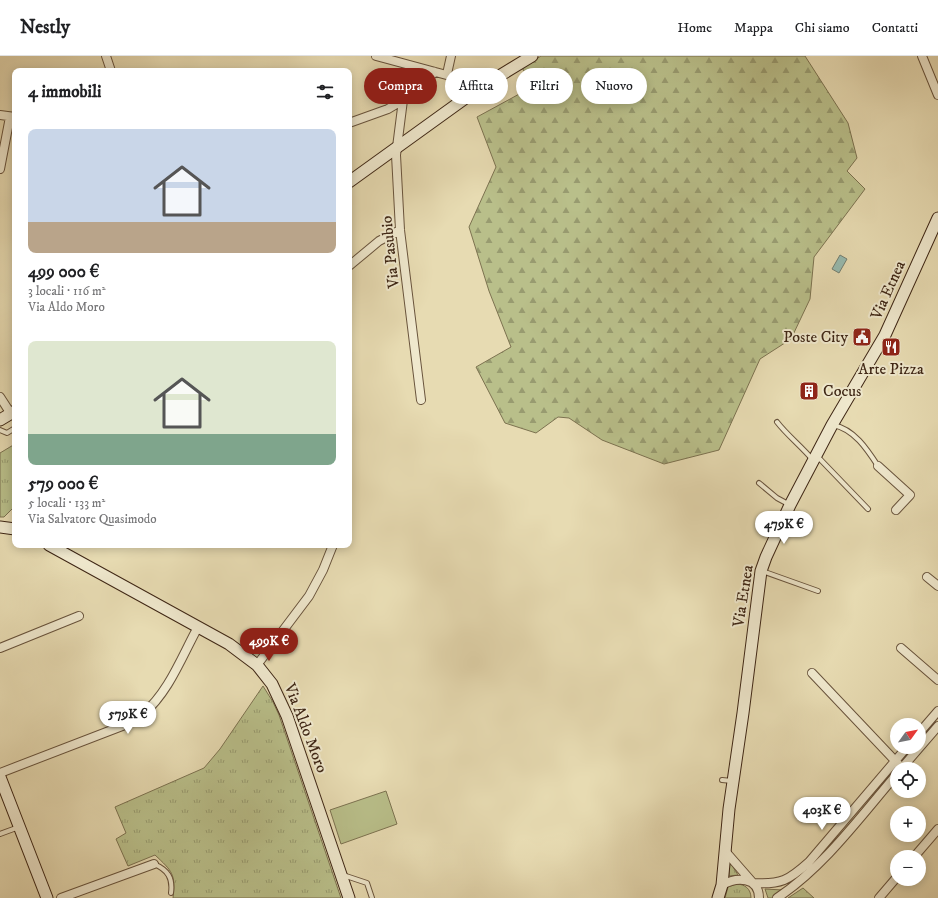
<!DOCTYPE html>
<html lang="it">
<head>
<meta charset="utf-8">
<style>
	:root { --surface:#fff; --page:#f6f6f6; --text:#202124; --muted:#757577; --line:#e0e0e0; --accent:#8f2418 }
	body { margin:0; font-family:"IM FELL DW Pica",serif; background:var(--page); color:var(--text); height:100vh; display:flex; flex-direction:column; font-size:15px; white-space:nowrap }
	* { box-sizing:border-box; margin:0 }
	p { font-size:13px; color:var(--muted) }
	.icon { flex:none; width:22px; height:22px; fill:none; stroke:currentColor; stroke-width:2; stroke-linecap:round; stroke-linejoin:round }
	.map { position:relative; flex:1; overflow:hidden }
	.side { position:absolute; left:12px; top:12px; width:340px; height:480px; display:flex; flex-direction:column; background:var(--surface); border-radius:8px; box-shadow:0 2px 10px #0003 }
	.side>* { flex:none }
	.guide { position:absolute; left:364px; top:12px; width:380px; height:36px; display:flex; gap:8px }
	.needle { width:26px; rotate:57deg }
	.fabs { position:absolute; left:890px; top:662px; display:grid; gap:8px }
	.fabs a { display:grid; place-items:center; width:36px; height:36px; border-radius:50%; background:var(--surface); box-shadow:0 2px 10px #0003; font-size:20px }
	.price { position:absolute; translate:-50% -34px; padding:0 9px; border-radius:14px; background:#fff; color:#222; font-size:13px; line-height:26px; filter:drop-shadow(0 1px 2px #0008) }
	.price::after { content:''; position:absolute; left:50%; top:24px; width:12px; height:9px; margin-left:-6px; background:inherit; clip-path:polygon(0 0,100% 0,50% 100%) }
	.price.on { background:var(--accent); color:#fff }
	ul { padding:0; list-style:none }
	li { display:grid; align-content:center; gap:8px; height:212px; padding:0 16px }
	li span { display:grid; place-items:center; height:124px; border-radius:8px; color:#555 }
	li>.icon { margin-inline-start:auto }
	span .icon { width:72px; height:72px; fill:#fffc; stroke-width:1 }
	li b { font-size:17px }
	h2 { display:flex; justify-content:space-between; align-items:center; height:48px; padding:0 16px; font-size:17px }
	.chip { padding:0 14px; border-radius:18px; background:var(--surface); box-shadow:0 2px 10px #0003; font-size:14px; line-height:36px }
	.chip.on { background:var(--accent); color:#fff }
	header { display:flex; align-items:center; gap:24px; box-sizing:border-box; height:56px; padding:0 20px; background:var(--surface); border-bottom:1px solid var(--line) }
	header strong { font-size:19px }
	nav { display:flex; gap:22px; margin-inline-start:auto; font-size:14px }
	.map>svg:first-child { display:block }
</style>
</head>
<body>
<header>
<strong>Nestly</strong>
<nav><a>Home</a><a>Mappa</a><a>Chi siamo</a><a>Contatti</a></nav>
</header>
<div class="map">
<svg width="938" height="842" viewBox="0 0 938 842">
	<defs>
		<pattern id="grass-tufts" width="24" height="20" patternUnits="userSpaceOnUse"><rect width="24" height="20" fill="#b9bf8a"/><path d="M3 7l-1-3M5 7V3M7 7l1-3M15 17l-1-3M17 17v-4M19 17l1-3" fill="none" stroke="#989b70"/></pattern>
		<pattern id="forest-firs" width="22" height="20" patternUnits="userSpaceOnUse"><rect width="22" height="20" fill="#b9bf8a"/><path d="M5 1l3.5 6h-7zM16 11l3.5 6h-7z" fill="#989b70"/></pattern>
	</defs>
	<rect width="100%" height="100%" fill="#e7dbb2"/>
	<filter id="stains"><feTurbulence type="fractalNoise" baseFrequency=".005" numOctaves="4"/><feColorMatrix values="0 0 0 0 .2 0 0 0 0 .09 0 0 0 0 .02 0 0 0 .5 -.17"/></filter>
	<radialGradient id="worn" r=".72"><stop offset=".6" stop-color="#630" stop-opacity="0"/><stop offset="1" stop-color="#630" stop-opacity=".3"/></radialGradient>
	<path fill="url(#grass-tufts)" stroke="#7c7250" d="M15,388V450L4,461H0V397Z
		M263,630L273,646L279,659L341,842H173C176,818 172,815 155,799L128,810L116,783L126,777L115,751L204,712L220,693Z
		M730,806L738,819L729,820Z
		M736,828C745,828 751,833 751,842H725L728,831Z
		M803,832L814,842H788Z
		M765,833L783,834L784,835L772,842H768Z"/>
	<path fill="url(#forest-firs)" stroke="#7c7250" d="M541,0H805L848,67L857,102L847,115L865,133L814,201L810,243L791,283L760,303L719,394L664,408L602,384L569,362L558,361L536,377L505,367L476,311L511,291L489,235L469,171L496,111L477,61L534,30L522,12Z"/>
	<path fill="#b9bf8a" stroke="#7c7250" d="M386,735L397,768L341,788L330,754Z"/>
	<path fill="#97bbb0" stroke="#737f72" d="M840,199L847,203L839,217L832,213Z"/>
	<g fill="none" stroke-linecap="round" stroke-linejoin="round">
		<defs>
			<path id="lane" d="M777,366C787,379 801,390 812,403
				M833,369C854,373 867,393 878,410
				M0,374L7,377L15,372
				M817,400L868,453
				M759,427L777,442L790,449
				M762,515L818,535
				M722,724L732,725
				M0,778L19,771
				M154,808C168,814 173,822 171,837
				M343,819L367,827L372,842"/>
			<path id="street" d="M106,0L111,15
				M376,0L465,24L473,28L478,33
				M922,0L938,39
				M447,18L451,0
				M403,44L396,99L400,174L421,344
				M0,59L15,61
				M349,67L388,53L403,44L435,16
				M0,113L10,61
				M349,210L379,185L400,174
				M0,341L11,358
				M878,410L910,439L896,454
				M927,521L938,530
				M0,592L79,560
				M901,592L938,624
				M257,609L309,540L323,514L333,489
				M812,617L902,712
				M919,677L938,655
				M901,713L938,670
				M0,717L130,667C134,664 139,661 143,658C169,636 182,600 198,571
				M725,795L753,827C781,829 789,824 809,806L907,691
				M914,801L938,773
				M722,829C736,821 759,820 759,842
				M61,842L154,808
				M777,842C824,811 860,761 897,718
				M879,842L897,821"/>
			<path id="secondary" d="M349,126L478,33L532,0
				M0,364L15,355
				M0,471L15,473
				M49,489L229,588L257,609L272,628L287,660L349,842
				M0,721L47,842
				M718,842L722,829L729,753L743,657L761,515L766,501L790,449L832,369L885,279L938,162"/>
		</defs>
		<use href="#lane" stroke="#68533c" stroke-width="6"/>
		<use href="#street" stroke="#68533c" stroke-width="10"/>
		<use href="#secondary" stroke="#3e2615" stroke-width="13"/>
		<use href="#lane" stroke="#efe8cd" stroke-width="4"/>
		<use href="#street" stroke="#efe8cd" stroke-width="8"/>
		<use href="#secondary" stroke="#efe8cd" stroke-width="11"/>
	</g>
	<defs>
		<symbol id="civic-square" viewBox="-11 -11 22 22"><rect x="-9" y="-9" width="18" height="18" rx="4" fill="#8f2418" stroke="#efe8cd"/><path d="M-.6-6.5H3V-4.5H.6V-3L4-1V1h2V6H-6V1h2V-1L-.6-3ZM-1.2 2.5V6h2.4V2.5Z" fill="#fff"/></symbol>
		<symbol id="restaurant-square" viewBox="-11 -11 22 22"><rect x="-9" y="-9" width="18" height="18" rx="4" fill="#8f2418" stroke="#efe8cd"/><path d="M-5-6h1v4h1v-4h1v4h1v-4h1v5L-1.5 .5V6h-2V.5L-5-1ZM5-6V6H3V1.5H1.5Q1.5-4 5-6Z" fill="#fff"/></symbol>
		<symbol id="building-square" viewBox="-11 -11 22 22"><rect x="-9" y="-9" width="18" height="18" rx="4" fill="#8f2418" stroke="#efe8cd"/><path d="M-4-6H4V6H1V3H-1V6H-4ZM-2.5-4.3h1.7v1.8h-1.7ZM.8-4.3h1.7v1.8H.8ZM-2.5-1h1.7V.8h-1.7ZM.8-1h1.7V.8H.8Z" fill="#fff"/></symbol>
	</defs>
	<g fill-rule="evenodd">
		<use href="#civic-square" x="851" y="270" width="22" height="22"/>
		<use href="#restaurant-square" x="880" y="280" width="22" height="22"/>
		<use href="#building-square" x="798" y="324" width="22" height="22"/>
	</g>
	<g text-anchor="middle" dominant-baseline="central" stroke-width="4" stroke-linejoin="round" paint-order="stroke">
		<g font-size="16" fill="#3e2615" stroke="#efe8cd">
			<text transform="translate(390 196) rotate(-96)">Via Pasubio</text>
			<text transform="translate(888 234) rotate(-66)">Via Etnea</text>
			<text transform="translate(743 540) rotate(-81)">Via Etnea</text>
			<text transform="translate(306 672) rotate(69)">Via Aldo Moro</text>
		</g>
		<g font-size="16" fill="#3e2615" stroke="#efe8cd" text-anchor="end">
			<text x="848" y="281">Poste City</text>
			<text x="891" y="313" text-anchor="middle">Arte Pizza</text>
			<text x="823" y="335" text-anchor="start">Cocus</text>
		</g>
	</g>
	<rect width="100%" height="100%" filter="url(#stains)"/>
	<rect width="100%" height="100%" fill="url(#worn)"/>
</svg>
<div class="fabs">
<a><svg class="needle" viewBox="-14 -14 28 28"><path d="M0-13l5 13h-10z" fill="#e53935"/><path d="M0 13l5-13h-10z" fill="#757577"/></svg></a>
<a><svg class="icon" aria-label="locate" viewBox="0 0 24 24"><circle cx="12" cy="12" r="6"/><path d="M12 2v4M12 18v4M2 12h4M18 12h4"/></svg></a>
<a>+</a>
<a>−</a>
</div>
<b class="price" style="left:784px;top:489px">479K €</b>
<b class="price on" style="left:269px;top:606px">499K €</b>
<b class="price" style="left:128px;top:679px">579K €</b>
<b class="price" style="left:822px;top:775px">403K €</b>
<div class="guide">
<a class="chip on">Compra</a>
<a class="chip">Affitta</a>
<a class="chip">Filtri</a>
<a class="chip">Nuovo</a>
</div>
<section class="side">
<h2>4 immobili<svg class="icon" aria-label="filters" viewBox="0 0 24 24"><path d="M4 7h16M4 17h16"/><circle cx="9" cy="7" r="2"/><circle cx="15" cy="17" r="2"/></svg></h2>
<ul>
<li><span style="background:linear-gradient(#c9d6e8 75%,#b9a48a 0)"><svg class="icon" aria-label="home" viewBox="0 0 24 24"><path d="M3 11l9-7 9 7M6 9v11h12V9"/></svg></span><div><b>499 000 €</b><p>3 locali · 116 m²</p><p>Via Aldo Moro</p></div></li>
<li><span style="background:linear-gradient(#dfe7d0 75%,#7fa58c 0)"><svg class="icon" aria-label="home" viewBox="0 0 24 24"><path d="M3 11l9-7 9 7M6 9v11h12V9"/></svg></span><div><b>579 000 €</b><p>5 locali · 133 m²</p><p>Via Salvatore Quasimodo</p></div></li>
</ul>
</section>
</div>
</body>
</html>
